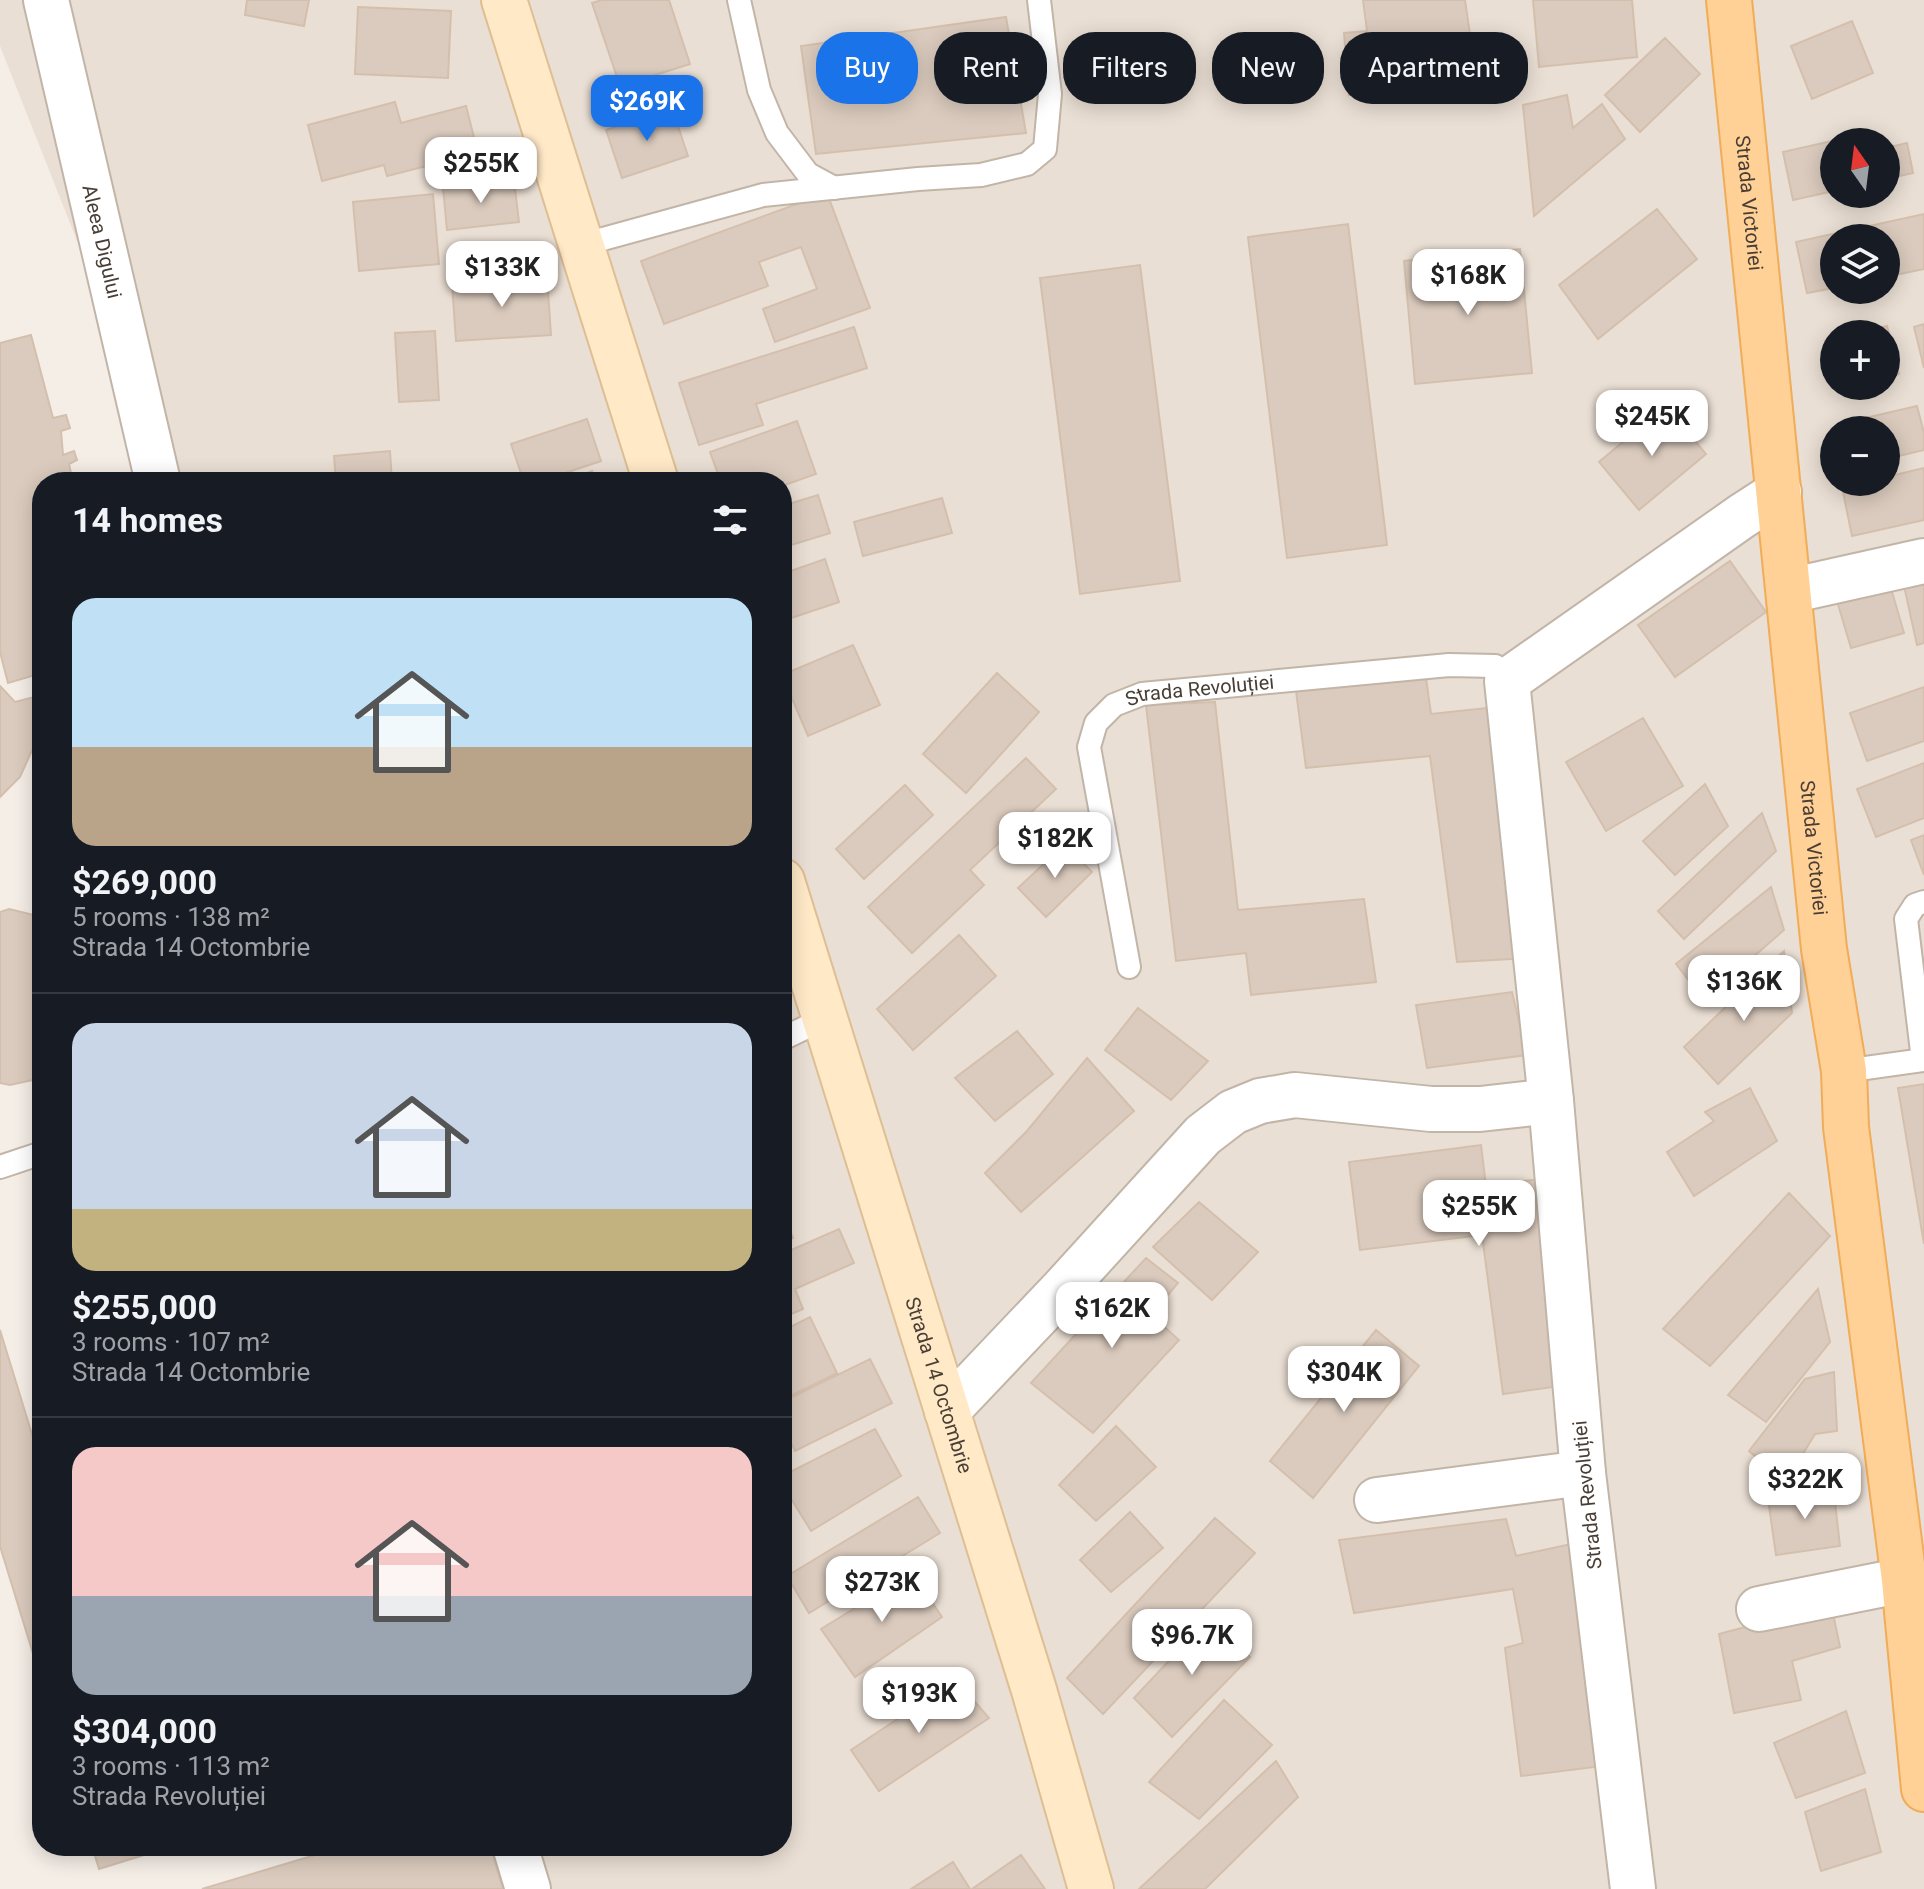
<!DOCTYPE html>
<html lang="en">
<head>
<meta charset="utf-8">
<style>
	:root { --surface:#171b24; --page:#242831; --text:#f1f3f6; --muted:#9ea1a6; --line:#363941; --accent:#1a73e8 }
	body { margin:0; font-family:Roboto,sans-serif; background:var(--page); color:var(--text); height:100vh; display:flex; flex-direction:column; font-size:30px; white-space:nowrap }
	* { box-sizing:border-box; margin:0 }
	p { font-size:26px; color:var(--muted) }
	.icon { flex:none; width:44px; height:44px; fill:none; stroke:currentColor; stroke-width:2; stroke-linecap:round; stroke-linejoin:round }
	.map { position:relative; flex:1; overflow:hidden }
	.sheet { position:absolute; left:32px; top:472px; width:760px; height:1384px; display:flex; flex-direction:column; background:var(--surface); border-radius:32px; box-shadow:0 4px 20px #0003 }
	.sheet>* { flex:none }
	.banner { position:absolute; left:816px; top:32px; width:760px; height:72px; display:flex; gap:16px }
	.needle { width:52px; rotate:346deg }
	.controls { position:absolute; left:1820px; top:128px; display:grid; gap:16px }
	.controls a { display:grid; place-items:center; width:80px; height:80px; border-radius:50%; background:var(--surface); box-shadow:0 4px 20px #0003; font-size:40px }
	.price { position:absolute; translate:-50% -68px; padding:0 18px; border-radius:16px; background:#fff; color:#222; font-size:26px; line-height:52px; filter:drop-shadow(0 2px 4px #0008) }
	.price::after { content:''; position:absolute; left:50%; top:48px; width:24px; height:18px; margin-left:-12px; background:inherit; clip-path:polygon(0 0,100% 0,50% 100%) }
	.price.on { background:var(--accent); color:#fff }
	ul { padding:0; list-style:none }
	li { display:grid; align-content:center; gap:16px; height:424px; padding:0 40px }
	li+li { border-top:2px solid var(--line) }
	li span { display:grid; place-items:center; height:248px; border-radius:24px; color:#555 }
	li>.icon { margin-inline-start:auto }
	span .icon { width:144px; height:144px; fill:#fffc; stroke-width:1 }
	li b { font-size:34px }
	h2 { display:flex; justify-content:space-between; align-items:center; height:96px; padding:0 40px; font-size:34px }
	.pill { padding:0 28px; border-radius:32px; background:var(--surface); box-shadow:0 4px 20px #0003; font-size:28px; line-height:72px }
	.pill.on { background:var(--accent); color:#fff }
	.map>svg:first-child { display:block }
</style>
</head>
<body>
<div class="map">
<svg width="1924" height="1889" viewBox="0 0 1924 1889">
	<rect width="100%" height="100%" fill="#f5eee7"/>
	<path fill="#eadfd4" fill-rule="evenodd" d="M0,0H1924V1889H488L479,1846H782V482H156L132,380L0,46ZM1834,142H1886V194H1834ZM1834,238H1886V290H1834ZM1834,334H1886V386H1834ZM1834,430H1886V482H1834Z"/>
	<path fill="#dbcbbe" stroke="#d4bfad" stroke-width="2" d="M247,0H309L304,26L245,15Z
		M602,0H669L690,64L620,86L592,3Z
		M1363,0H1465L1476,76L1349,95L1344,33L1367,31Z
		M1533,0H1632L1637,57L1539,67Z
		M358,7L451,11L448,78L355,74Z
		M1006,17L1026,133L816,154L801,46Z
		M1852,21L1873,73L1812,99L1791,46Z
		M1665,38L1700,74L1640,132L1605,95Z
		M1567,95L1573,128L1602,104L1625,139L1534,216L1523,105Z
		M395,102L401,123L466,106L478,153L387,176L384,165L322,181L308,125Z
		M672,108L688,156L622,178L606,130Z
		M1872,132L1875,142H1834V191L1793,200L1783,152Z
		M1907,143L1913,173L1886,179V148Z
		M514,180L519,222L447,230L443,188Z
		M827,193L870,308L775,342L763,309L817,289L801,247L759,262L768,286L664,324L641,261Z
		M433,194L439,264L359,271L353,202Z
		M1657,209L1697,259L1598,339L1559,285Z
		M1924,214V269L1886,277V238H1834V288L1807,293L1796,242Z
		M1348,224L1387,545L1287,558L1248,237Z
		M1520,249L1532,373L1415,384L1404,261Z
		M1140,265L1180,581L1080,594L1040,278Z
		M547,277L551,335L456,341L452,284Z
		M1924,324V368L1914,327Z
		M1887,326L1899,374L1886,377V334H1854Z
		M854,327L867,368L756,404L763,425L699,445L679,383Z
		M435,331L439,400L399,402L395,333Z
		M31,335L53,418L66,415L70,428L61,431L63,455L74,451L77,460L69,464L73,482H42V673L8,683L0,652V343Z
		M1834,339V380L1825,341Z
		M1666,406L1706,454L1639,510L1599,462Z
		M1917,406L1924,433V450L1886,459V430H1850L1848,422Z
		M587,419L601,461L538,482H524L511,444Z
		M797,421L816,474L782,486V482H721L710,452Z
		M390,451L392,482H336L334,456Z
		M1924,468V520L1852,536L1842,487L1863,482H1886V477Z
		M592,471L597,482H563Z
		M818,495L830,533L782,548V506Z
		M942,498L952,533L863,556L854,522Z
		M825,559L839,602L782,621V574Z
		M1730,561L1766,612L1675,677L1638,625Z
		M1924,581V643L1917,645L1904,586Z
		M1890,585L1904,633L1851,648L1837,601Z
		M853,645L880,705L808,736L782,675Z
		M997,673L1039,712L966,793L923,754Z
		M1426,678L1431,714L1496,707L1529,958L1457,962L1430,756L1306,768L1296,691Z
		M0,686L15,702L42,695V743L33,748L20,777L0,797Z
		M1924,687V741L1867,761L1850,713Z
		M1215,702L1238,910L1364,899L1376,982L1251,995L1246,953L1176,961L1146,705Z
		M1643,718L1683,786L1606,831L1566,762Z
		M1026,758L1056,789L970,870L984,885L912,953L868,907Z
		M1924,763V818L1876,837L1857,789Z
		M1705,784L1728,826L1675,875L1643,841Z
		M905,785L933,815L864,879L836,849Z
		M1762,813L1776,851L1684,939L1658,911Z
		M1924,835V875L1911,840Z
		M1065,844L1092,872L1046,917L1018,888Z
		M1771,887L1784,930L1704,1000L1676,964Z
		M9,909L42,917V1078L10,1085L0,1083V912Z
		M959,935L996,976L913,1050L877,1009Z
		M1784,951L1792,1013L1718,1084L1684,1047Z
		M1512,992L1527,1055L1427,1068L1416,1005Z
		M1138,1008L1208,1061L1171,1100L1105,1050Z
		M1017,1031L1053,1074L995,1121L955,1078Z
		M1087,1058L1134,1111L1021,1212L985,1173L1027,1131Z
		M1924,1084V1244L1898,1088Z
		M1750,1088L1777,1141L1694,1196L1667,1152L1714,1121L1705,1112Z
		M782,1129L790,1146L782,1150Z
		M1481,1145L1486,1186L1548,1178L1575,1384L1503,1394L1482,1235L1360,1250L1349,1162Z
		M1789,1193L1830,1236L1710,1366L1663,1329Z
		M1199,1202L1258,1252L1212,1300L1153,1247Z
		M782,1211L793,1238L782,1243Z
		M839,1229L854,1263L795,1289L803,1309L782,1318V1254Z
		M1146,1258L1178,1283L1151,1315L1179,1340L1093,1433L1031,1383Z
		M1818,1289L1830,1342L1766,1422L1728,1395Z
		M810,1317L837,1373L782,1400V1331Z
		M0,1330L42,1467V1683L0,1546Z
		M1376,1330L1419,1366L1313,1498L1270,1461Z
		M870,1359L892,1403L795,1451L782,1423V1402Z
		M1834,1372L1837,1431L1815,1434L1786,1482L1749,1451L1805,1379Z
		M1116,1426L1156,1467L1096,1521L1059,1485Z
		M875,1429L901,1476L811,1531L782,1484V1476Z
		M1833,1485L1840,1546L1776,1555L1768,1499Z
		M918,1497L940,1533L809,1613L787,1576Z
		M1130,1512L1163,1548L1111,1592L1080,1560Z
		M1215,1518L1255,1553L1103,1714L1067,1678Z
		M1506,1519L1516,1556L1576,1543L1611,1765L1521,1776L1505,1648L1523,1643L1513,1589L1354,1613L1339,1540Z
		M912,1573L942,1617L855,1677L821,1629Z
		M1831,1604L1840,1647L1792,1661L1801,1700L1734,1713L1719,1634Z
		M1210,1617L1250,1657L1172,1737L1134,1698Z
		M956,1680L989,1718L879,1791L851,1750Z
		M1224,1700L1272,1745L1199,1819L1149,1782Z
		M1846,1711L1865,1773L1796,1798L1774,1743Z
		M1276,1761L1298,1797L1205,1889H1139Z
		M1865,1789L1881,1852L1821,1871L1805,1812Z
		M92,1846H159L160,1850L99,1869Z
		M345,1846H490L503,1889H202Z
		M1021,1855L1045,1889H972Z
		M953,1862L970,1889H911Z"/>
	<g fill="none" stroke-linecap="round" stroke-linejoin="round">
		<defs>
			<g id="lane">
				<path d="M739,0L759,90L777,133L808,174L834,188"/>
				<path d="M581,245L763,195L918,179L981,175L1027,164L1045,149L1050,94L1039,0"/>
				<path id="s1" d="M1129,967L1089,747L1096,723L1114,705L1142,694L1449,665L1495,666L1507,681"/>
				<path d="M782,1039L825,1018"/>
				<path d="M1923,1060L1906,919L1915,905L1924,902"/>
				<path d="M1844,1071L1924,1060"/>
				<path d="M0,1167L42,1153"/>
			</g>
			<g id="street">
				<path id="s2" d="M46,0L158,482"/>
				<path d="M1789,591L1924,561"/>
				<path d="M947,1411L1062,1290L1203,1135L1233,1112L1260,1101L1295,1095L1431,1109H1480L1551,1101"/>
				<path d="M1377,1500L1583,1473"/>
				<path d="M1759,1609L1904,1580"/>
				<path d="M515,1846L528,1889"/>
				<path d="M1633,1889L1583,1473L1551,1101L1507,681L1742,516L1779,492"/>
			</g>
			<g id="secondary">
				<path d="M504,0L656,482"/>
				<path id="s3" d="M782,881L1034,1690L1091,1889"/>
			</g>
			<g id="primary">
				<path id="s4" d="M1729,0L1824,949L1844,1071L1846,1127L1904,1580L1924,1789"/>
			</g>
		</defs>
		<use href="#lane" stroke="#c2b5a8" stroke-width="26"/>
		<use href="#street" stroke="#c2b5a8" stroke-width="48"/>
		<use href="#secondary" stroke="#debe93" stroke-width="48"/>
		<use href="#primary" stroke="#f1ac59" stroke-width="48"/>
		<use href="#lane" stroke="#fff" stroke-width="22"/>
		<use href="#street" stroke="#fff" stroke-width="44"/>
		<use href="#secondary" stroke="#ffe9c7" stroke-width="44"/>
		<use href="#primary" stroke="#ffd196" stroke-width="44"/>
	</g>
	<g text-anchor="middle" dominant-baseline="central" stroke-width="6" stroke-linejoin="round" paint-order="stroke">
		<g font-size="20" fill="#493e35" stroke="#fff">
			<text stroke="none"><textPath href="#s4" startOffset="204">Strada Victoriei</textPath></text>
			<text stroke="none"><textPath href="#s2" startOffset="248">Aleea Digului</textPath></text>
			<text stroke="none"><textPath href="#s1" startOffset="362">Strada Revoluției</textPath></text>
			<text stroke="none"><textPath href="#s4" startOffset="852">Strada Victoriei</textPath></text>
			<text stroke="none"><textPath href="#s3" startOffset="528">Strada 14 Octombrie</textPath></text>
			<text transform="translate(1587 1495) rotate(-96)">Strada Revoluției</text>
		</g>
	</g>
</svg>
<div class="controls">
<a><svg class="needle" viewBox="-14 -14 28 28"><path d="M0-13l5 13h-10z" fill="#e53935"/><path d="M0 13l5-13h-10z" fill="#9ea1a6"/></svg></a>
<a><svg class="icon" aria-label="layers" viewBox="0 0 24 24"><path d="M12 4l9 5-9 5-9-5zM3 14l9 5 9-5"/></svg></a>
<a>+</a>
<a>−</a>
</div>
<b class="price on" style="left:647px;top:143px">$269K</b>
<b class="price" style="left:481px;top:205px">$255K</b>
<b class="price" style="left:502px;top:309px">$133K</b>
<b class="price" style="left:1468px;top:317px">$168K</b>
<b class="price" style="left:1652px;top:458px">$245K</b>
<b class="price" style="left:1055px;top:880px">$182K</b>
<b class="price" style="left:1744px;top:1023px">$136K</b>
<b class="price" style="left:1479px;top:1248px">$255K</b>
<b class="price" style="left:1112px;top:1350px">$162K</b>
<b class="price" style="left:1344px;top:1414px">$304K</b>
<b class="price" style="left:1805px;top:1521px">$322K</b>
<b class="price" style="left:882px;top:1624px">$273K</b>
<b class="price" style="left:1192px;top:1677px">$96.7K</b>
<b class="price" style="left:919px;top:1735px">$193K</b>
<div class="banner">
<a class="pill on">Buy</a>
<a class="pill">Rent</a>
<a class="pill">Filters</a>
<a class="pill">New</a>
<a class="pill">Apartment</a>
</div>
<section class="sheet">
<h2>14 homes<svg class="icon" aria-label="filters" viewBox="0 0 24 24"><path d="M4 7h16M4 17h16"/><circle cx="9" cy="7" r="2"/><circle cx="15" cy="17" r="2"/></svg></h2>
<ul>
<li><span style="background:linear-gradient(#bfe0f5 60%,#b9a48a 0)"><svg class="icon" aria-label="home" viewBox="0 0 24 24"><path d="M3 11l9-7 9 7M6 9v11h12V9"/></svg></span><div><b>$269,000</b><p>5 rooms · 138 m²</p><p>Strada 14 Octombrie</p></div></li>
<li><span style="background:linear-gradient(#c9d6e8 75%,#c2b280 0)"><svg class="icon" aria-label="home" viewBox="0 0 24 24"><path d="M3 11l9-7 9 7M6 9v11h12V9"/></svg></span><div><b>$255,000</b><p>3 rooms · 107 m²</p><p>Strada 14 Octombrie</p></div></li>
<li><span style="background:linear-gradient(#f6c9c9 60%,#9aa5b1 0)"><svg class="icon" aria-label="home" viewBox="0 0 24 24"><path d="M3 11l9-7 9 7M6 9v11h12V9"/></svg></span><div><b>$304,000</b><p>3 rooms · 113 m²</p><p>Strada Revoluției</p></div></li>
</ul>
</section>
</div>
</body>
</html>
